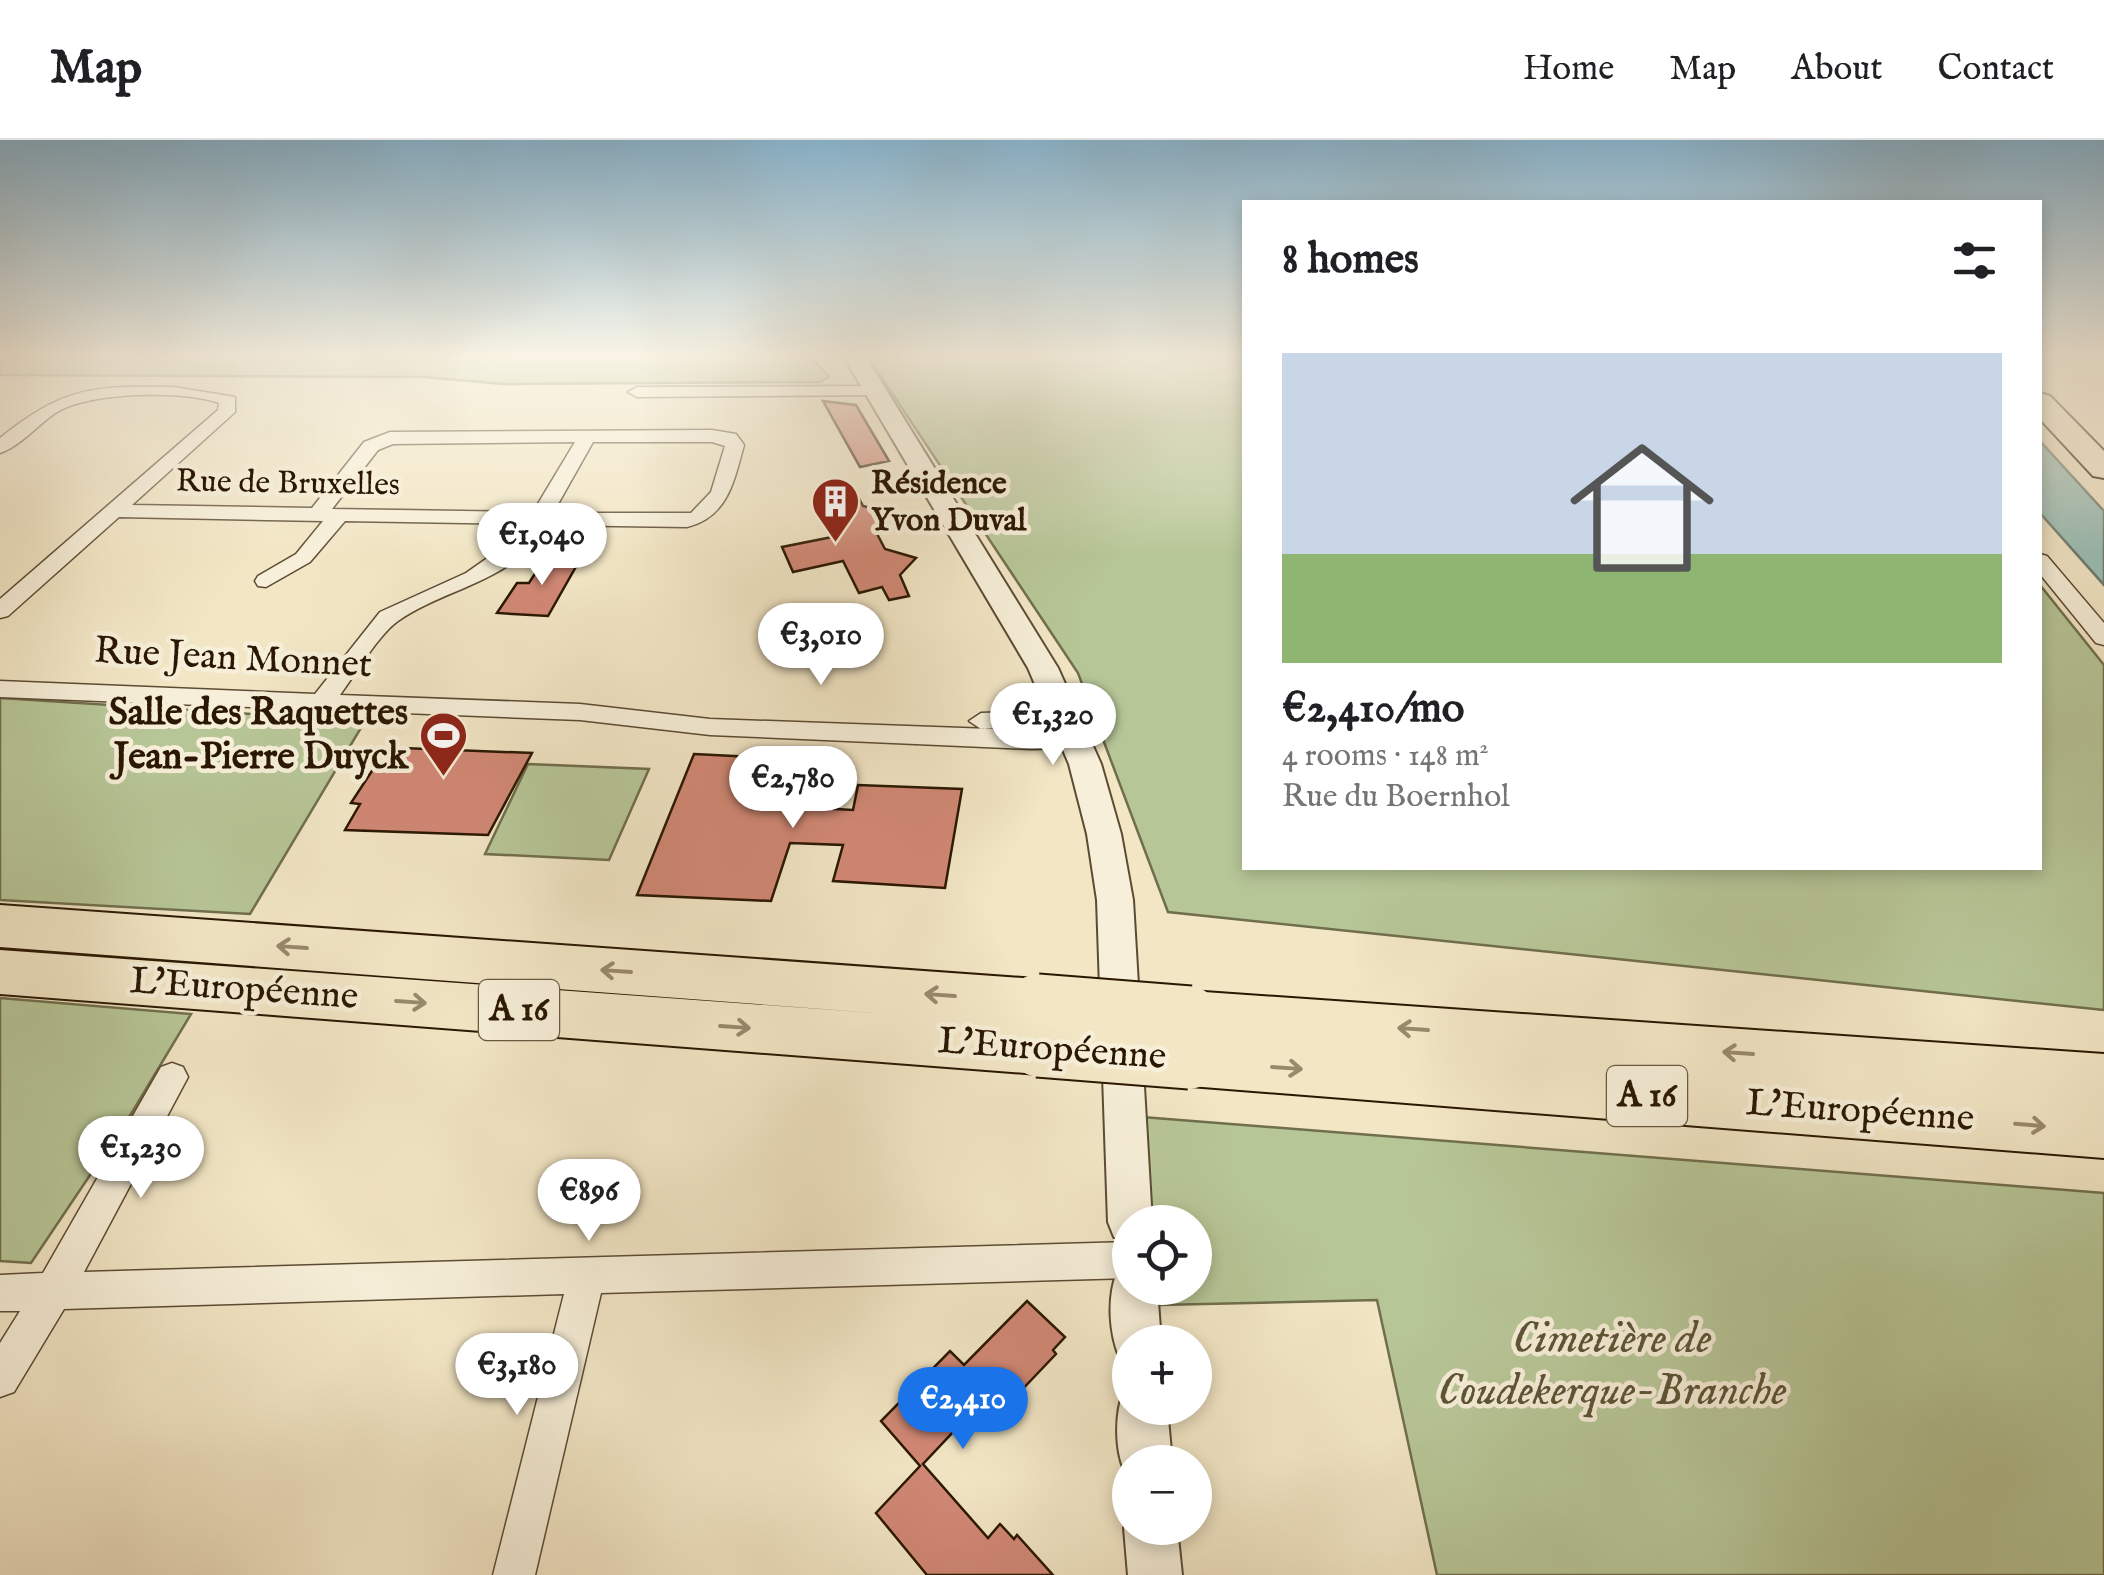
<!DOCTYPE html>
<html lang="en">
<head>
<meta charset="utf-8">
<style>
	:root { --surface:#fff; --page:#f6f6f6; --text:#202124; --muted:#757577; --line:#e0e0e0; --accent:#1a73e8 }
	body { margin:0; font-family:"IM FELL English",serif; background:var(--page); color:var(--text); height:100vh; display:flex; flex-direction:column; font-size:38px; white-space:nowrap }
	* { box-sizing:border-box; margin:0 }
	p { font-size:32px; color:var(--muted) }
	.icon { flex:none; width:55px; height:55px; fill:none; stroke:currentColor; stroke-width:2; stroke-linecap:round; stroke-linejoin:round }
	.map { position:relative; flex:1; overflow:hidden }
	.panel { position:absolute; left:1242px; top:60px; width:800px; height:670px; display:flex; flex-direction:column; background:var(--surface); border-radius:0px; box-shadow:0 5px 15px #0003 }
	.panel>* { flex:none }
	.fabs { position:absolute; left:1112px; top:1065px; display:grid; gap:20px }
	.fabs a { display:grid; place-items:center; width:100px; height:100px; border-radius:50%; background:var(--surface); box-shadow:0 5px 15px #0003; font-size:50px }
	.price { position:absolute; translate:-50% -85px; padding:0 22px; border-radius:35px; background:#fff; color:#222; font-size:32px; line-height:65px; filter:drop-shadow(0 2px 5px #0008) }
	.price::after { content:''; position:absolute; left:50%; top:60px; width:30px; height:22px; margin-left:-15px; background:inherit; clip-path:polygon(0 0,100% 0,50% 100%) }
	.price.active { background:var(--accent); color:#fff }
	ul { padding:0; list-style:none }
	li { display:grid; align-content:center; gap:20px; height:530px; padding:0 40px }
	li span { display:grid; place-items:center; height:310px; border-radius:0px; color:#555 }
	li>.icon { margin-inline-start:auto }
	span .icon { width:180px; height:180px; fill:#fffc; stroke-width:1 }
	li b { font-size:42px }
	h2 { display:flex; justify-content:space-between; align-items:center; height:120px; padding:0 40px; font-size:42px }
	header { display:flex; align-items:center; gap:60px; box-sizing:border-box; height:140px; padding:0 50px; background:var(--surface); border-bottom:2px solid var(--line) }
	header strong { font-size:48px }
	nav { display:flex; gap:55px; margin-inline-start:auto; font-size:35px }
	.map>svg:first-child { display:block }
</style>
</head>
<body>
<header>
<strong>Map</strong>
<nav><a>Home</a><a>Map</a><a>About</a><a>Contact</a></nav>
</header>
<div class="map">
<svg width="2104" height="1435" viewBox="0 0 2104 1435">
	<rect width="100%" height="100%" fill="#f2e6c5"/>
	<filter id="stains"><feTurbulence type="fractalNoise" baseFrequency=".002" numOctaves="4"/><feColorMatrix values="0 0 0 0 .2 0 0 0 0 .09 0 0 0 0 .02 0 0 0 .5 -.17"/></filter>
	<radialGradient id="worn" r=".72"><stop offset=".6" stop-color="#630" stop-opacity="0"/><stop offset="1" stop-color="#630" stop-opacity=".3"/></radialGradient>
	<path fill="#b7c697" stroke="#706e4c" stroke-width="2.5" d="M0,214H722L757,218L754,214H808L829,237L820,242L503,244L424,237L0,235Z
		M866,214H1245V728H2040V445L2104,525V870L1168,772L1078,533Z
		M0,558L365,581L250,774L0,760Z
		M528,624L649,629L609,720L485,714Z
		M0,858L191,874L131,974L31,1123L0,1121Z
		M1142,977L2104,1053V1435H1437L1377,1160L1160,1165L1158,1148H1195V1082H1152Z"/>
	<path fill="#9bbfb7" stroke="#6e7c6f" stroke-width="2.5" d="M2040,301L2104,371V445L2040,373Z"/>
	<path fill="#d18875" stroke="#2a1702" stroke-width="2.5" d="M823,261L856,265L889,321L860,327Z
		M855,351L863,366L891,373L875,390L885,409L916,418L900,435L909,456L889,460L882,447L859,453L843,421L793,432L782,407L832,397L818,368L835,365L831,356Z
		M547,415L582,416L548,476L497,473L517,443H529Z
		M402,608L532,613L488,695L345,690L360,664L351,663L383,614H397Z
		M694,614L813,620L801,667L853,670L858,645L962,649L945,748L833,741L843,705L790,703L771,761L637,755Z
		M1027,1161L1065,1197L1053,1210L1056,1214L1016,1256L1013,1253L1000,1267L989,1254L923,1324L988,1398L1000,1384L1014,1399L1017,1395L1053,1435H927L876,1373L920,1326L881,1281L950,1211L964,1225Z"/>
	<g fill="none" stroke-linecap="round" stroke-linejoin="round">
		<defs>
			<path id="minor" d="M875,246L884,251L881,255L637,257L628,252L637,247Z
				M174,247L235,257V272L132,365L312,368L364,302L390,292L712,290L736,294L744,305C734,341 728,377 687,387L547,385C514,442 447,447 398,481C379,494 355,535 340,555L580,564L710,579L1077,592L1089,600L1077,608L1031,609L710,595L580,580L0,557V541L315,554L380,472L466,433L520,395L526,384L345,381L310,422L266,447L258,446L255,441L258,436L296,414L323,381L119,377L8,476L0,478V459L218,270L219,263C183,250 90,252 57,272C38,284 21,306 0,313V298C65,246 93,246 174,247ZM575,302L533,372L332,369L378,310L393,304ZM593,302H712L725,306L711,352L691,373H553Z
				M2040,414L2047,416L2104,483V505L2096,503L2040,434Z
				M1067,570L1079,578L1076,584L981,589L969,581L981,573Z
				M172,923L183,927L188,937L84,1132L1130,1102V1138L601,1153L535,1435H493L564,1154L64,1169L14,1252L0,1257V1203L20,1171H0V1135L43,1133L161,927Z"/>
			<path id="tertiary" d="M842,214H864L1058,528L1101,624L1121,694L1133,760L1152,1082H1130V1103L1114,1097L1108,1082L1097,760L1087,694L1069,624L1028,528Z
				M1130,1126V1148H1157L1161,1202H1130V1223L1120,1219C1109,1193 1107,1158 1117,1132Z
				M1130,1248V1268H1167L1172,1322H1130V1341C1114,1318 1114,1276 1124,1250Z
				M1130,1374V1388H1177L1182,1435H1128L1124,1388Z"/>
			<path id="primary" d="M2040,253L2050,256L2104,311V338L2093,336L2040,279Z"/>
			<path id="motorway" d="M0,765L1037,839L1057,846L1065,862L1057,878L1038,885L1058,892L1067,909L1058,926L1038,934L0,854V810L889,874L0,807Z
				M1190,851L2104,914V1018L1190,946L1170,939L1161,921L1170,903L1188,897L1170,891L1162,874L1170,857Z"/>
		</defs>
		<use href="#minor" stroke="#5c4b33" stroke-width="3"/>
		<use href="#tertiary" stroke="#5c4b33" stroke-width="4"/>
		<use href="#primary" stroke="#2a1702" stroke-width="4"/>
		<use href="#motorway" stroke="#2a1702" stroke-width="4"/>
		<use href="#minor" fill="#f7efd9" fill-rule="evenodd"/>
		<use href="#tertiary" fill="#f7efd9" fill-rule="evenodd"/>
		<use href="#primary" fill="#f2e6c5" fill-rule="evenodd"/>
		<use href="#motorway" fill="#f2e6c5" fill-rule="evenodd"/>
		<defs>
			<path id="motorway-bridge" d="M1037,862L1190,874
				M1038,909L1190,921"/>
		</defs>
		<use href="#motorway-bridge" stroke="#2a1702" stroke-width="59" stroke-linecap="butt"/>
		<use href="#motorway-bridge" stroke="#f2e6c5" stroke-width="55"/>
	</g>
	<defs><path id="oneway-shaft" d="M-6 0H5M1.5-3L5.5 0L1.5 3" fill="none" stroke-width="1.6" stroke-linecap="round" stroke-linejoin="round" transform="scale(2.5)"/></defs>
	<g stroke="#98896d">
		<use href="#oneway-shaft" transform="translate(292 807) rotate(-176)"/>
		<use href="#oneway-shaft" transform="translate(616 831) rotate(-176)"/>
		<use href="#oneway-shaft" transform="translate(940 855) rotate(-176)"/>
		<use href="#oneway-shaft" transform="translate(411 862) rotate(4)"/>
		<use href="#oneway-shaft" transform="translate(735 887) rotate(4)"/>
		<use href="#oneway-shaft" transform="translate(1413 889) rotate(-176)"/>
		<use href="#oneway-shaft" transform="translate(1738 913) rotate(-176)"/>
		<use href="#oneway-shaft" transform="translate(1287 928) rotate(4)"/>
		<use href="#oneway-shaft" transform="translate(2030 985) rotate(5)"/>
	</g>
	<linearGradient id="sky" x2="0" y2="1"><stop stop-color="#89b8d4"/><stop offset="0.52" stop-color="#f9f4e5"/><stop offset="1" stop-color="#f9f4e5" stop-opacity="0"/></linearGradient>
	<rect width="2104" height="415" fill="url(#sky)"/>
	<defs>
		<symbol id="building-pin" viewBox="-11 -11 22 30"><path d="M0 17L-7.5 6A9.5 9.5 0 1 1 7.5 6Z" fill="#8f2418" stroke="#f7efd9"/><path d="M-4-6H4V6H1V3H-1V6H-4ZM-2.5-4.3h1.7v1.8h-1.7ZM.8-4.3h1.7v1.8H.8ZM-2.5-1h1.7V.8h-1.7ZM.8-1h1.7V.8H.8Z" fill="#fff"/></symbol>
		<symbol id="stadium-pin" viewBox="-11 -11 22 30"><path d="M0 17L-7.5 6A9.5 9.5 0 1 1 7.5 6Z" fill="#8f2418" stroke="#f7efd9"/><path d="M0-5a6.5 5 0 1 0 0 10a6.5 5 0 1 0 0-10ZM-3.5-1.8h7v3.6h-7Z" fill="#fff"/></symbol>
	</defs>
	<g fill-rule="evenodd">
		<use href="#building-pin" x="808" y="334" width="55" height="75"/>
		<use href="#stadium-pin" x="416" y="568" width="55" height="75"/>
	</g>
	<g text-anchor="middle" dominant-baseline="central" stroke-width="9" stroke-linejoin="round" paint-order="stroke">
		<g font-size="32" fill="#2a1702" stroke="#f7efd9">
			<text transform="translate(288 344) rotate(1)">Rue de Bruxelles</text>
		</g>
		<g font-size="32" font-weight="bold" fill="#2a1702" stroke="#f7efd9" text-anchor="start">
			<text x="871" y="344">Résidence<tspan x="871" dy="37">Yvon Duval</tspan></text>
		</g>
		<g fill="#f7efd9" stroke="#685842" stroke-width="2.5">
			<rect x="479" y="840" width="80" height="60" rx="8"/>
			<rect x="1607" y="926" width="80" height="60" rx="8"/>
		</g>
		<g font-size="35" font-weight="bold" fill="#2a1702">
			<text x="519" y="870">A 16</text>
			<text x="1647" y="956">A 16</text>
		</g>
		<g font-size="38" fill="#2a1702" stroke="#f7efd9">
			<text transform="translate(233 519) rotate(3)">Rue Jean Monnet</text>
			<text transform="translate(244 850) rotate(4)">L'Européenne</text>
			<text transform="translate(1052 910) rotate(4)">L'Européenne</text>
			<text transform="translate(1860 972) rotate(4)">L'Européenne</text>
		</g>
		<g font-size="38" font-weight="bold" fill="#2a1702" stroke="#f7efd9" text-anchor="end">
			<text x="408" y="574">Salle des Raquettes<tspan x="408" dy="44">Jean-Pierre Duyck</tspan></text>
		</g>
		<g font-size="45" font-style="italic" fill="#5b5436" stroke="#f7efd9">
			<text x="1612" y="1199">Cimetière de<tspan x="1612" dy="52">Coudekerque-Branche</tspan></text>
		</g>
	</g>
	<rect width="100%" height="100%" filter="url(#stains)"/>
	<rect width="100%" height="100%" fill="url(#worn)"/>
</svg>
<div class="fabs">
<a><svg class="icon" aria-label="locate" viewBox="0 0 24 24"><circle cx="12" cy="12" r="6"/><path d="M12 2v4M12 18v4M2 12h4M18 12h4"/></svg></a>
<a>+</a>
<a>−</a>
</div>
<b class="price" style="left:542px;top:448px">€1,040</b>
<b class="price" style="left:821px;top:548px">€3,010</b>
<b class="price" style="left:1053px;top:628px">€1,320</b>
<b class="price" style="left:793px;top:691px">€2,780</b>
<b class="price" style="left:141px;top:1061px">€1,230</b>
<b class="price" style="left:589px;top:1104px">€896</b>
<b class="price" style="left:517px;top:1278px">€3,180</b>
<b class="price active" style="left:963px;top:1312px">€2,410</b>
<section class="panel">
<h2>8 homes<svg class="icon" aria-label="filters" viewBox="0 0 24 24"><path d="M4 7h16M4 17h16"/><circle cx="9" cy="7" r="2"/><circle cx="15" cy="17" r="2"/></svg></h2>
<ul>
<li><span style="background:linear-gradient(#c9d6e8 65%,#8fb573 0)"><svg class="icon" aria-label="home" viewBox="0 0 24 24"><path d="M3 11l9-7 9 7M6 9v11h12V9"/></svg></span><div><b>€2,410/mo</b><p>4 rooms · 148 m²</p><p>Rue du Boernhol</p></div></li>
</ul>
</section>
</div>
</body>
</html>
